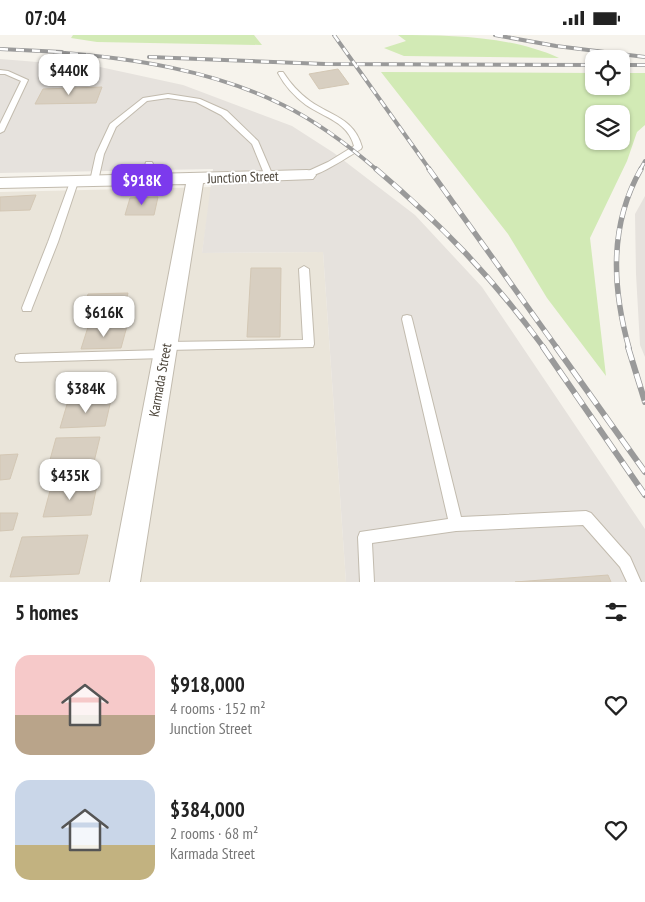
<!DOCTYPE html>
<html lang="en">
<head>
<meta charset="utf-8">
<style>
	:root { --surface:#fff; --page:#f2f2f2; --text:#222; --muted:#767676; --accent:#7c3aed }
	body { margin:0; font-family:"PT Sans Narrow",sans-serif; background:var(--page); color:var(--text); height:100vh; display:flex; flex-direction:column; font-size:19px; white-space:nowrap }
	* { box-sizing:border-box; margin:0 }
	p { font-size:16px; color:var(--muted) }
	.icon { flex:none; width:28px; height:28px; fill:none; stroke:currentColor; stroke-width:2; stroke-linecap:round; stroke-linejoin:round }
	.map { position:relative; height:547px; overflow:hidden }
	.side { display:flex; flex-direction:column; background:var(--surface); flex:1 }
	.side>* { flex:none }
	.fabs { position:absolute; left:585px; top:15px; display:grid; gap:10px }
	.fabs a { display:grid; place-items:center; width:45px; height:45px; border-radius:10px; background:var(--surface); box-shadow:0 1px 4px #0004; font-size:25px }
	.price { position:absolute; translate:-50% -42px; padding:0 11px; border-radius:10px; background:#fff; color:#222; font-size:16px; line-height:32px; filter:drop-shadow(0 1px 2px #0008) }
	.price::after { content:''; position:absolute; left:50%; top:30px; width:15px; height:11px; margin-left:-8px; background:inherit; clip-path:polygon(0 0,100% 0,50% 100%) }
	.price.selected { background:var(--accent); color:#fff }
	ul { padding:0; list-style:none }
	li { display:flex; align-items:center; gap:15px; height:125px; padding:0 15px }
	li span { display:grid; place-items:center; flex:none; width:140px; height:100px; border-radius:15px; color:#555 }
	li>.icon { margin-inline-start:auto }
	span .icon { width:60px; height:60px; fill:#fffc; stroke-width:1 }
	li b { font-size:21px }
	h2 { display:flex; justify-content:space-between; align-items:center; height:60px; padding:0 15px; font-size:21px }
	.status { display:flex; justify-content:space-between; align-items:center; height:35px; padding:0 25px; background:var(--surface); direction:ltr }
	.status svg { height:14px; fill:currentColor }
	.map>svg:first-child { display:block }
</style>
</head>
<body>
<div class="status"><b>07:04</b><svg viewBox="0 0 49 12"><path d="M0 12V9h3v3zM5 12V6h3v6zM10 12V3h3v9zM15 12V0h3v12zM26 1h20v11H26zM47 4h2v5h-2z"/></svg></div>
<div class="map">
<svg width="645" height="547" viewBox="0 0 645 547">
	<rect width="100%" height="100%" fill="#f6f3ec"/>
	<path fill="#eae5da" d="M212,152L202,218L323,217L346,547H0V157Z"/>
	<path fill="#e6e2dd" d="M0,24L100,32L183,50L292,91L334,118L415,180L482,252L645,494V547H346L323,217L202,218L213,134L0,138Z
		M645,161V322L640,310L636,239L635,179Z"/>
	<path fill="#d2eab5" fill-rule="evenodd" d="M73,0H254L262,10L97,7L71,3Z
		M398,0C450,0 511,1 559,23L404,21L384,13L406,6Z
		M381,37L594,38V51H621V38H645V90L637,97L627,126L590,203L606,341L547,263L508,199ZM594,79H621V106H594Z"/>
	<path fill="#d8cfc1" stroke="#d3c7b4" d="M338,34L349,49L319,54L309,39Z
		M102,52L96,68L35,69L43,54Z
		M36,160L30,175L0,176V162Z
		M158,162L154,180H125L130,163Z
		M251,233H281L280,302H247Z
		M128,258L122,283L81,284L88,259Z
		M127,291L121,313L81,314L88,292Z
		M111,365L105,391L60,393L68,366Z
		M100,402L93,431L48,432L56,403Z
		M18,419L10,444L0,445V420Z
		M97,450L91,480L43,482L51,452Z
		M0,478H18L13,495L0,496Z
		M88,500L79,539L10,542L22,502Z
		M608,540L611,547H515Z"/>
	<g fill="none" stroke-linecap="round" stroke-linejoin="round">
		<defs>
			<path id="service" d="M0,35L8,36L28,45L4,96L0,98V89L21,46L5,39H0Z
				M279,37H283C290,48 299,58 310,66C331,81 354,83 362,112L361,114C349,121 317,143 304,142V138L328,127L354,111C348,87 325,83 306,70C294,61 285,51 278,38Z
				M168,59L200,64L227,76L258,106L273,141L272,143L269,144L265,141L252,109L221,80L196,67L168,63L147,66L116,92L104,119L98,146L94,149L91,148L90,146L96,119L110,89L143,63Z
				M146,127H152L153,129L149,145L145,148L141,145Z
				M74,144L78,147L58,207L32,273L31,276H23L22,273L48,207L70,147Z
				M304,231L309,234L314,309L313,312L166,315L162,314L161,311L162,308L166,307L303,305L299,234Z
				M407,280L411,281L412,284L461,482L586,476L591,478L630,522L641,547H627L620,532L583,490L456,496L372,508L374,547H360L358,502L360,497L448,484L402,284L403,281Z
				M164,315L168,316L169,319L168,322L164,323L20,327L16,326L15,323L16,320L20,319Z"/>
			<path id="minor" d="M307,135L313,136L316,140L313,144L203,148L140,547H110L186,149L0,153V143Z"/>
		</defs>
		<use href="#service" stroke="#c2bbae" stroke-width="2"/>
		<use href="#minor" stroke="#c2bbae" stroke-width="2"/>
		<use href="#service" fill="#fff" fill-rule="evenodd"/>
		<use href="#minor" fill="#fff" fill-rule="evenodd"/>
		<defs>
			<path id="rail-far2" d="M334,0L430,135
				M495,0L556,11L645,22
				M0,14L62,17
				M54,17C132,23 212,35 283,70C318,87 348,110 377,135
				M149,22L325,29L594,30
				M621,30H645
				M640,135L645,126"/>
			<path id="rail-far1" d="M376,134C442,190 493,243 544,313
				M429,134L557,313
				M629,313C612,252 609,190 641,134"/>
			<path id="rail" d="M543,312L645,460
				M556,312L645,437
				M628,312L645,367"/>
		</defs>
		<use href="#rail-far2" stroke="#9a9a9a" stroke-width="4"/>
		<use href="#rail-far1" stroke="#9a9a9a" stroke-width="5.5"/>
		<use href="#rail" stroke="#9a9a9a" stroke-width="6"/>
		<use href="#rail-far2" stroke="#fff" stroke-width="2.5" stroke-dasharray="8" stroke-linecap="butt"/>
		<use href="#rail-far1" stroke="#fff" stroke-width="4" stroke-dasharray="11" stroke-linecap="butt"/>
		<use href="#rail" stroke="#fff" stroke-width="4.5" stroke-dasharray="14" stroke-linecap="butt"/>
	</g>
	<g text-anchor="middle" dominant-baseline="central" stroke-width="4" stroke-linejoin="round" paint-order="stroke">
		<g font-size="14" fill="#4b4439" stroke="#fff">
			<text transform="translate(243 142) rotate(-2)">Junction Street</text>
			<text transform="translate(160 345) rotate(-80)">Karmada Street</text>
		</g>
	</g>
</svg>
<div class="fabs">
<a><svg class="icon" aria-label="locate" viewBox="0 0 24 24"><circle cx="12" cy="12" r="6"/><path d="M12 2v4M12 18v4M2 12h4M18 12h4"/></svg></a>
<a><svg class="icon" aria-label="layers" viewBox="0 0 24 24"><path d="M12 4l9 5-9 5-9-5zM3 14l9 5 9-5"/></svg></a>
</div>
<b class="price" style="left:69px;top:61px">$440K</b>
<b class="price selected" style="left:142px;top:171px">$918K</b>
<b class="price" style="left:104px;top:303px">$616K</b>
<b class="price" style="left:86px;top:379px">$384K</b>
<b class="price" style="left:70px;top:466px">$435K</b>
</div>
<section class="side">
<h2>5 homes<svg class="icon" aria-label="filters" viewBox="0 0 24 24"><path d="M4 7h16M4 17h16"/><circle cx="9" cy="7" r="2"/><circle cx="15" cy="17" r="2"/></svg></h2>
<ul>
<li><span style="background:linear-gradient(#f6c9c9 60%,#b9a48a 0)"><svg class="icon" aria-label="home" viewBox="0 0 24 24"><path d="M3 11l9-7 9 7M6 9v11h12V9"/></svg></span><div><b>$918,000</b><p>4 rooms · 152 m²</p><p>Junction Street</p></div><svg class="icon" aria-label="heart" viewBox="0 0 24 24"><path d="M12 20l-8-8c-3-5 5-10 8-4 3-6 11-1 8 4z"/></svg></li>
<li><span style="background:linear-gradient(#c9d6e8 65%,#c2b280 0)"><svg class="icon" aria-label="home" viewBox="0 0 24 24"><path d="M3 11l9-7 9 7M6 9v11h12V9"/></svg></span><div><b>$384,000</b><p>2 rooms · 68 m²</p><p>Karmada Street</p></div><svg class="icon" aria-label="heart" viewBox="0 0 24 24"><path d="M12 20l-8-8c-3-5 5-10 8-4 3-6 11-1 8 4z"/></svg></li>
</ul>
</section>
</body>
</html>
